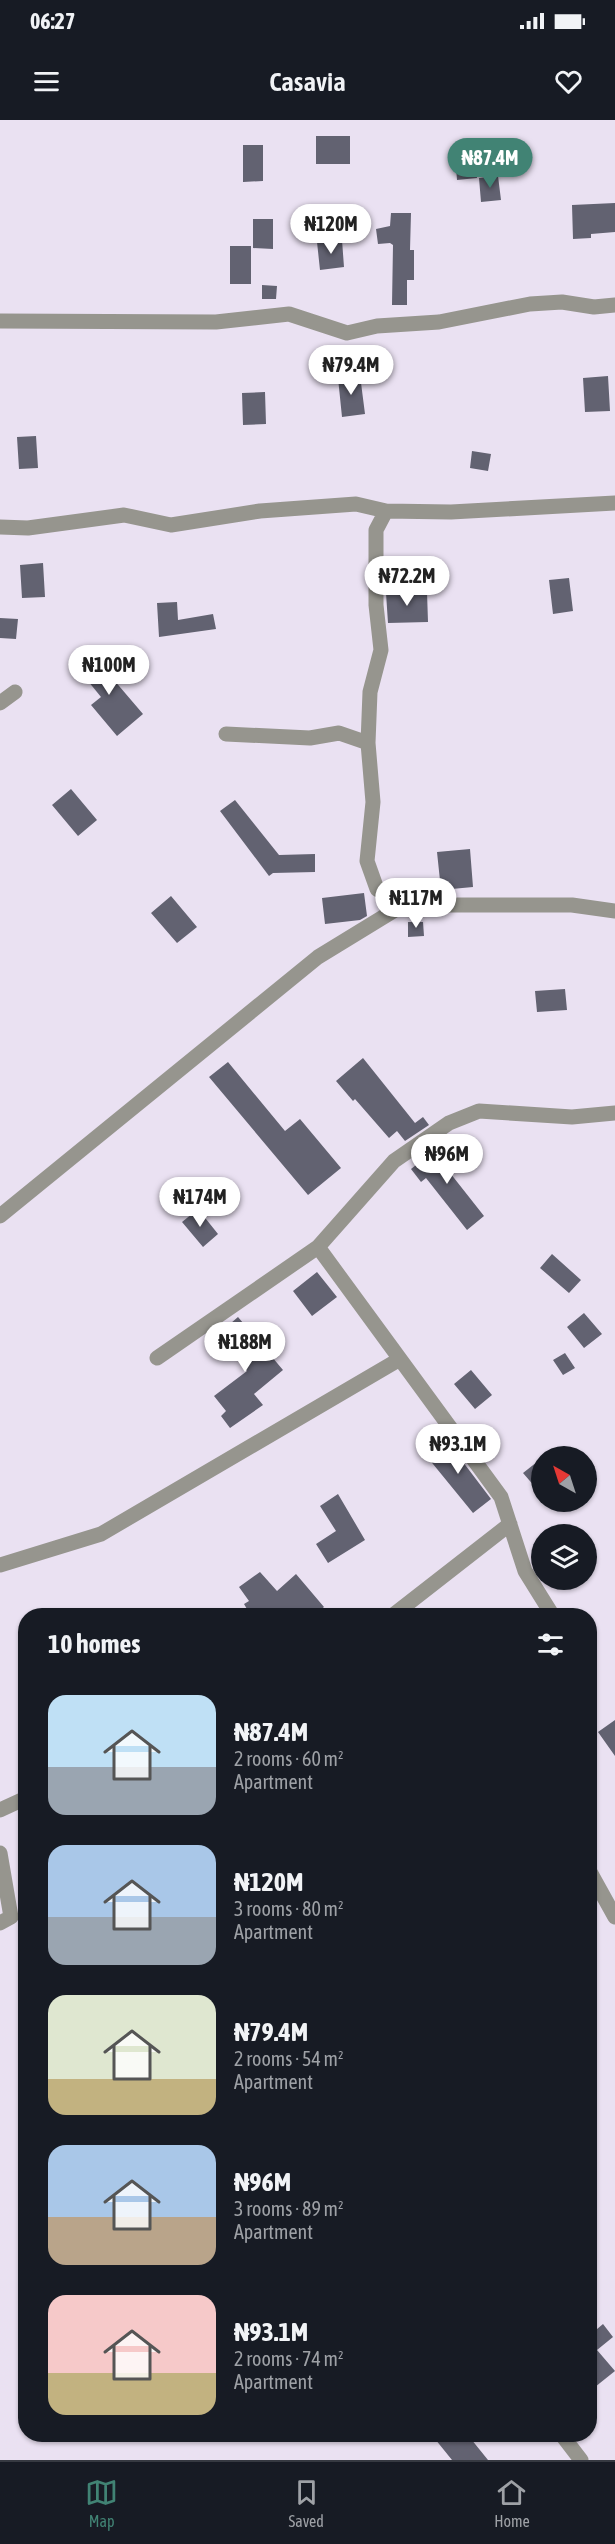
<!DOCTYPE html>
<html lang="en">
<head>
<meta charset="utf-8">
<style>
	:root { --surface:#171b24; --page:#242831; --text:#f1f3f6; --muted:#9ea1a6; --line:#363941; --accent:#418374 }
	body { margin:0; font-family:"Asap Condensed",sans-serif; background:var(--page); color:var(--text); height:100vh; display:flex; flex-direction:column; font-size:22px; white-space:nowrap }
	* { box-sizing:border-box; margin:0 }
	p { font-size:20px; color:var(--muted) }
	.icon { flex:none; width:33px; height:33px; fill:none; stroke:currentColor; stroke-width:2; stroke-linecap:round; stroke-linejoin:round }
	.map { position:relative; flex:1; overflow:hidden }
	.details { position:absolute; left:18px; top:1488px; width:579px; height:834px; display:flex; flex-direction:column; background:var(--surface); border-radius:24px; box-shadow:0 2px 4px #0004 }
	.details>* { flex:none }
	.needle { width:39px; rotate:321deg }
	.controls { position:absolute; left:531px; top:1326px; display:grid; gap:12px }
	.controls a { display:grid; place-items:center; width:66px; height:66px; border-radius:50%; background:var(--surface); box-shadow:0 2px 4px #0004; font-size:30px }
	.price { position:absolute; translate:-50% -51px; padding:0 14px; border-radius:21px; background:#fff; color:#222; font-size:20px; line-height:39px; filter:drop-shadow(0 2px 3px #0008) }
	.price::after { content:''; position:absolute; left:50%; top:36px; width:18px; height:14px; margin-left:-9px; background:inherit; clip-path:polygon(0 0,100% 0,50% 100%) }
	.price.active { background:var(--accent); color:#fff }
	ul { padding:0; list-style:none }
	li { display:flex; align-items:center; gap:18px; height:150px; padding:0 30px }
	li span { display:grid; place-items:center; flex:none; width:168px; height:120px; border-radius:18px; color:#555 }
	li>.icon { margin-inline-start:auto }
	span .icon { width:72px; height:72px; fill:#fffc; stroke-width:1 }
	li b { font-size:26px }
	h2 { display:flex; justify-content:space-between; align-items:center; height:72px; padding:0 30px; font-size:26px }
	.status { display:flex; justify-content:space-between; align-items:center; height:42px; padding:0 30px; background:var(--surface); direction:ltr }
	.status svg { height:16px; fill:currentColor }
	header { display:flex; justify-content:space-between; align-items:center; height:78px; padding:0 30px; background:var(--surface); font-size:27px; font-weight:600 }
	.tab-bar { display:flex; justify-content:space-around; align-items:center; height:84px; border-top:2px solid var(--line); background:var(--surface); font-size:16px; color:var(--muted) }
	.tab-bar a { display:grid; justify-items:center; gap:3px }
	.tab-bar .active { color:var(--accent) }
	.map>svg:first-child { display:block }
</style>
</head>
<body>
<div class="status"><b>06:27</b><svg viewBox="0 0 49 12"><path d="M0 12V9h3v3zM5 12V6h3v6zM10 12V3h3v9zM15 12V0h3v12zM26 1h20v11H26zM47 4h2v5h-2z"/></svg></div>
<header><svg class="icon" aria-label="menu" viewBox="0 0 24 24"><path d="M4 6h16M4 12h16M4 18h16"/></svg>Casavia<svg class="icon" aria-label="heart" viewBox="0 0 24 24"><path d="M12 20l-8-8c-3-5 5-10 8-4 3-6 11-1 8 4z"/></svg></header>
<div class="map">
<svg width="615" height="2340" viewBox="0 0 615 2340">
	<rect width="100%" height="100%" fill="#eae1f2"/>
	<path fill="#626271" d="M316,16H350V44H316Z
		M243,25H263V61L243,62Z
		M475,31L477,58L457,60L455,33Z
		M498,56L501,80L481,82L479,58Z
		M615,83V112L591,114V118L573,119L572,85Z
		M391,93H411L410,130H414V160H407V185H392L393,125L390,123L378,124L376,109L390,106Z
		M253,99H273V129L253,128Z
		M342,120L344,147L320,150L317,122Z
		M230,126H251V164H230Z
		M262,165L277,166L276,179H262Z
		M360,255L365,294L342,297L338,258Z
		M608,256L610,291L585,292L583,258Z
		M265,272L266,304L243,305L242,273Z
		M36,316L38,348L19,349L17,317Z
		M472,331L491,334L488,351L470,348Z
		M43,443L45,477L22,478L20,445Z
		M569,458L573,491L553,494L549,460Z
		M427,472L428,502L388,503L386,473Z
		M177,482L178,500L213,494L216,509L159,517L157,483Z
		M0,498L18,499L16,519L0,518Z
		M90,532L143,594L117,616L91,585L101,577L75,545Z
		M71,669L97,700L78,716L52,685Z
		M235,680L279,735L315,734V752L273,753L269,756L220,691Z
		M470,729L473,767L441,770L437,732Z
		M364,773L367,796L360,800L325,804L322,778Z
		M171,776L197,807L177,823L151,793Z
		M408,802H423L424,816L408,817Z
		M565,869L567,890L537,892L535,871Z
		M363,938L415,1003L423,997L429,1005L405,1021L397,1011L389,1018L355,979L353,981L336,961Z
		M228,942L285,1011L300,999L341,1048L308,1075L209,957Z
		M441,1020L449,1029L440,1036L445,1043L443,1044L484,1096L467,1110L426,1058L421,1062L411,1049L421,1041L417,1037Z
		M198,1089L218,1114L203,1127L182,1102Z
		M552,1134L581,1160L569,1173L540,1148Z
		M317,1152L337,1177L312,1196L293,1171Z
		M584,1193L602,1214L584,1228L567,1207Z
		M238,1197L283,1250L254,1274L263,1285L230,1308L221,1296L226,1291L214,1276L247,1251L217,1215Z
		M565,1233L575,1248L563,1255L553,1240Z
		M471,1250L492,1275L475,1289L454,1264Z
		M444,1317L491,1379L473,1393L424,1333Z
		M542,1338V1375L523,1353Z
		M338,1374L365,1420L328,1443L316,1424L336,1411L320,1386Z
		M260,1452L277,1471L296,1454L324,1487L314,1496H251L244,1484L249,1481L239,1467Z
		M615,1600V1636L598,1612Z
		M603,2204L613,2217L597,2230L615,2251L590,2271V2215Z
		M431,2314H467L488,2340H452Z"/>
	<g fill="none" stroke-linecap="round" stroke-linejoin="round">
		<path stroke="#96958e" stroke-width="15" d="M0,201L216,202L289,194L347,213L377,206L439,202L530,184L562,182L594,187L615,185
			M386,391L376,410V485L381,530L370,572L368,623L373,682L367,741L377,769L403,785H572L615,791
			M0,407L28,408L124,395L171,405L260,391L356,384L386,391L451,392L615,383
			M0,583L15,572
			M226,614L310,618L339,613L368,623
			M0,1096L318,837L403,785
			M318,1127L501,1377L525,1451L553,1496
			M157,1238L318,1127L394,1041L449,1003L479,991L572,997L615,993
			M0,1445L101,1414L400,1239
			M392,1496L510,1404
			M0,1690L26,1678
			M0,1733L11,1797L0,1803
			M590,1752L615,1797
			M561,2314L581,2340"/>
	</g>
</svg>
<div class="controls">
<a><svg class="needle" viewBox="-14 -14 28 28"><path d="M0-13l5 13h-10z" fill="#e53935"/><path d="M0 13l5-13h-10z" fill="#9ea1a6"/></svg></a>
<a><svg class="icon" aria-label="layers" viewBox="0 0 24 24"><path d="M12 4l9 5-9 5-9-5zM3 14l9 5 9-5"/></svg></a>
</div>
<b class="price active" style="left:490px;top:69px">₦87.4M</b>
<b class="price" style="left:331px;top:135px">₦120M</b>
<b class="price" style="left:351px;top:276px">₦79.4M</b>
<b class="price" style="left:407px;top:487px">₦72.2M</b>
<b class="price" style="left:109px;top:576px">₦100M</b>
<b class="price" style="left:416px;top:809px">₦117M</b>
<b class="price" style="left:447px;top:1065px">₦96M</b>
<b class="price" style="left:200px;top:1108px">₦174M</b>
<b class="price" style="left:245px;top:1253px">₦188M</b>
<b class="price" style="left:458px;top:1355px">₦93.1M</b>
<section class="details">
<h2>10 homes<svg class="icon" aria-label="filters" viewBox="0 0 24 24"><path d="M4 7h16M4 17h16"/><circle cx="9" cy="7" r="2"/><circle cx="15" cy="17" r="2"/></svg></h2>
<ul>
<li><span style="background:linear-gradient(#bfe0f5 60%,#9aa5b1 0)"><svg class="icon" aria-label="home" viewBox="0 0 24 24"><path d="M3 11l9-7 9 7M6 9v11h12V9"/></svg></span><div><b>₦87.4M</b><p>2 rooms · 60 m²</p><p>Apartment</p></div></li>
<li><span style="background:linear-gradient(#a9c7e8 60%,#9aa5b1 0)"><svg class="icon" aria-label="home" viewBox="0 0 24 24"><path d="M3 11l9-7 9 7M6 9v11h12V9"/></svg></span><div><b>₦120M</b><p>3 rooms · 80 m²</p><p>Apartment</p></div></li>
<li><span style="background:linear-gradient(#dfe7d0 70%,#c2b280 0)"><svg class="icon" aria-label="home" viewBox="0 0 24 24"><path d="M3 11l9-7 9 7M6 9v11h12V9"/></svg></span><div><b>₦79.4M</b><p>2 rooms · 54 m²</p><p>Apartment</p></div></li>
<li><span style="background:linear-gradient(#a9c7e8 60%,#b9a48a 0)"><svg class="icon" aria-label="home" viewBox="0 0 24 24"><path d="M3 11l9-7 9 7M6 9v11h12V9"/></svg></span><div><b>₦96M</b><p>3 rooms · 89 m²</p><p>Apartment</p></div></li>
<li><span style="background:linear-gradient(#f6c9c9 65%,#c2b280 0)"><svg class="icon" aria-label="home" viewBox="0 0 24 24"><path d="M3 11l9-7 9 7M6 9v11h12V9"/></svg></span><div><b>₦93.1M</b><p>2 rooms · 74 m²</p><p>Apartment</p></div></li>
</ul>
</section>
</div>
<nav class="tab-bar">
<a class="active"><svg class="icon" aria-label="map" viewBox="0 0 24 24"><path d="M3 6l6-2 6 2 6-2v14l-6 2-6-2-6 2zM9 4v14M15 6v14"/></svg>Map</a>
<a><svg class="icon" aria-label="saved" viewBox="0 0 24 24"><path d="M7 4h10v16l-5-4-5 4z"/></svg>Saved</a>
<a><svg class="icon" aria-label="home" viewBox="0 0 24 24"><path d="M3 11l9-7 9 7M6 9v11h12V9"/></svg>Home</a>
</nav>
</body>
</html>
